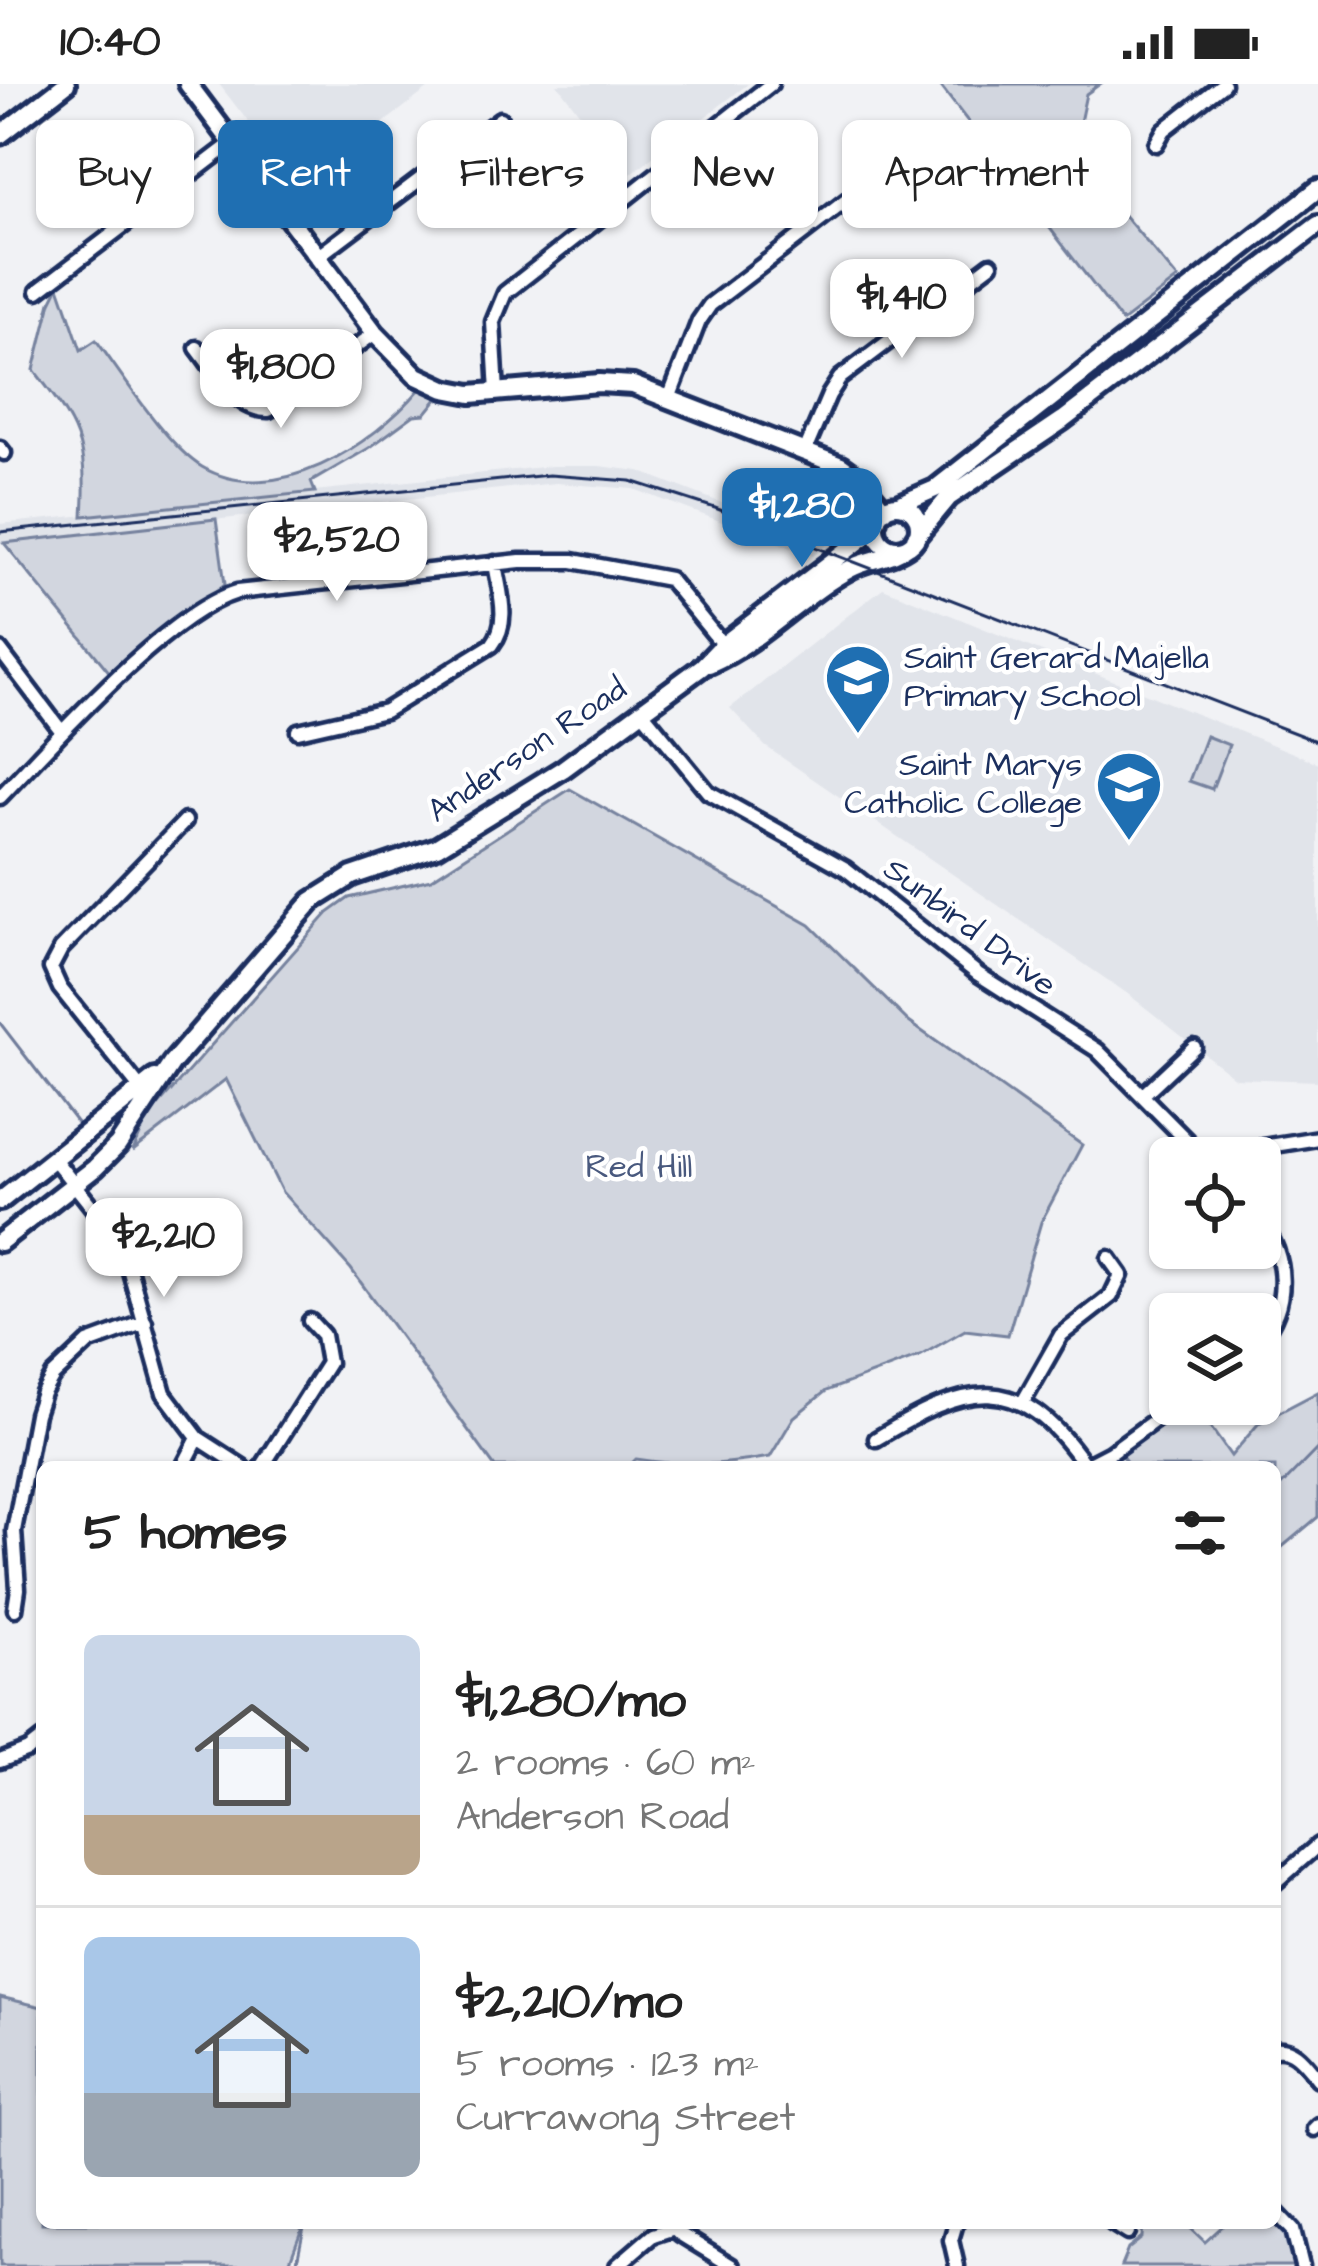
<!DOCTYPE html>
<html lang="en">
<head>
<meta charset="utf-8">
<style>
	:root { --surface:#fff; --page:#f2f2f2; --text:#222; --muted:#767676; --line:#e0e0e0; --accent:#1f6fb2 }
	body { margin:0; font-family:"Architects Daughter",sans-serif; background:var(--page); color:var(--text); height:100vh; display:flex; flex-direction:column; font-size:45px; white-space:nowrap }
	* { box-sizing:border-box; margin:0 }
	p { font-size:39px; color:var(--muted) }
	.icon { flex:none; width:66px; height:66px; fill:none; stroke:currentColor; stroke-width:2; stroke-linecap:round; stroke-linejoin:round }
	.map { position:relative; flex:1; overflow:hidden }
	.panel { position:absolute; left:36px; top:1377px; width:1245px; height:768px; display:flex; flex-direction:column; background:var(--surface); border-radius:18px; box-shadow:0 3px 9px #0004 }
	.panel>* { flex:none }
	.banner { position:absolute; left:36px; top:36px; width:1248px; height:108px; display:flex; gap:24px }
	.fabs { position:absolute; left:1149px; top:1053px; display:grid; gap:24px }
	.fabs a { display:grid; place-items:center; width:132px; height:132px; border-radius:18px; background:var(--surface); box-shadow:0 3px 9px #0004; font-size:60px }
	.price { position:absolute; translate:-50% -102px; padding:0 27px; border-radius:24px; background:#fff; color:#222; font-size:39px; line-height:78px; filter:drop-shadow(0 3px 6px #0008) }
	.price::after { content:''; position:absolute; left:50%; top:72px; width:36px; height:27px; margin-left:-18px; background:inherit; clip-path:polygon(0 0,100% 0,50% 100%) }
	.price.selected { background:var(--accent); color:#fff }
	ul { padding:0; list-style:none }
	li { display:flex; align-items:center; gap:36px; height:300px; padding:0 48px }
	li+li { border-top:3px solid var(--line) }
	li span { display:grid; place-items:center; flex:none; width:336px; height:240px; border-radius:18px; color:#555 }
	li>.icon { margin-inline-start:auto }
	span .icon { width:144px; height:144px; fill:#fffc; stroke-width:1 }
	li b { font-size:51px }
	h2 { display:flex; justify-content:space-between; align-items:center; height:144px; padding:0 48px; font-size:51px }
	.tag { padding:0 42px; border-radius:18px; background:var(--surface); box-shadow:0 3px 9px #0004; font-size:42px; line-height:108px }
	.tag.selected { background:var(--accent); color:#fff }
	.status { display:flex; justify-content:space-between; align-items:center; height:84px; padding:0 60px; background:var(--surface); direction:ltr }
	.status svg { height:33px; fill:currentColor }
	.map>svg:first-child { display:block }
</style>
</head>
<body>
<div class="status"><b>10:40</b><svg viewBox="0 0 49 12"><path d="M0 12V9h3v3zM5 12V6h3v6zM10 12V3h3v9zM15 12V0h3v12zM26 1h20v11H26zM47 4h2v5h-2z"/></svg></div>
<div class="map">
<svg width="1318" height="2182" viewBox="0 0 1318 2182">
	<rect width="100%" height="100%" fill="#f1f2f5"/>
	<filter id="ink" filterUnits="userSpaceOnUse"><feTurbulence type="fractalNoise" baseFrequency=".00833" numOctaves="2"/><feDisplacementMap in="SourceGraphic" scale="24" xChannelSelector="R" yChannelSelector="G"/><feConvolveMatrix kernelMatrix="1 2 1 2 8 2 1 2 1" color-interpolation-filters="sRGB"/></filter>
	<g filter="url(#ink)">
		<path fill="#e1e4ea" d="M219,0H434L299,104Z
			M557,0H748L628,92Z
			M552,382H599L639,387L828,460L813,472L634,405L556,399L0,459V440Z
			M883,504L1318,679V997L1235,994L1128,910L765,662L730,624Z"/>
		<path fill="#d2d6df" stroke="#76829e" stroke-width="3" d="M939,0H1100L1086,10L1073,71L1178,195L1122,238Z
			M59,202L81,266L96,256C122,291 167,362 202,383C275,426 373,361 420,305L438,314L425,330L414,331L369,364L311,398L315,408L83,432C88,358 78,343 34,286L51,218Z
			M216,435L225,500L110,589L4,459Z
			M1206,652L1229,661L1212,705L1189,697Z
			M570,705L810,841L909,938L1082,1061L1041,1138L1008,1251L965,1246L920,1272L826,1307L794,1333L770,1373C719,1382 687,1383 636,1375L628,1383H495L351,1185L282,1108L226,995L133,1067L148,1033L328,829L349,814L431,795Z
			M1318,1308V1433L1275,1469V1383H1130L1119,1368L1187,1320H1194L1231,1372L1259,1339Z
			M0,1913L42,1923V2139H304L288,2182H0Z
			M1275,2137L1288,2151L1294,2182H1121L1128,2165L1142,2154L1143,2139H1185L1205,2158L1226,2139Z"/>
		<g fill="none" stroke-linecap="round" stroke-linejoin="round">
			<path stroke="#707c9a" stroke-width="3" d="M0,939L77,1039
				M1275,1408L1318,1364
				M296,2182L305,2139"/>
			<defs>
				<path id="street" d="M1156,60L1164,46L1223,0
					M317,173L500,35
					M38,207L232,59
					M197,264C216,288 236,327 269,326L375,249
					M497,309L493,238L505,209L771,0
					M670,312L699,237L710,221L907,70
					M0,364L4,369
					M805,367L829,311L840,294L991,180
					M0,566L62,648
					M641,626L708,708L846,785L978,890L1097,966L1204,1074
					M298,647L385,627L492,561C511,537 499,507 495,479
					M0,713C53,658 167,529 237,508L520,477H573L669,495L723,561
					M144,1009L60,904L51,884L61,865L185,737
					M1143,1011L1194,963
					M1224,1074L1250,1065L1318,1054
					M54,1075L108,1143L127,1177L164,1309L198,1354L243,1383
					M1260,1137C1288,1173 1290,1220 1260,1256
					M1023,1318L1061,1251L1111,1212L1121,1191L1109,1174
					M876,1355C966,1300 1018,1285 1084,1380
					M183,1383L198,1354
					M262,1383L328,1279L323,1251L310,1237
					M1083,1383L1110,1369L1177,1320
					M15,1525L18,1505L14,1447L36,1330L43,1309L53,1292L88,1259L145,1238
					M0,1677L28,1666L42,1655
					M1275,1799L1318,1761
					M1275,1965C1295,1962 1306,1981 1318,1995
					M1314,2045L1318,2041
					M1275,2127L1293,2146L1302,2182
					M676,2139L674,2144L680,2150L732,2182
					M956,2139L951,2156L957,2182
					M1112,2139L1128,2149
					M617,2182L653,2151L674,2144"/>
				<path id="secondary" d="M188,0L375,249L417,292L445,305L471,310L599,299L633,301L841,382L858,394L884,426
					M0,51L66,0
					M898,421L935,405L1318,105
					M875 443a22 22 0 1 1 44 0a22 22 0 1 1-44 0Z
					M915,454L949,413L1063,336L1318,141
					M709,580C762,557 800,512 850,485C870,474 892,475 911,460
					M0,1117L155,994
					M0,1158L95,1084L118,1061L172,979L312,817L352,792L437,763L563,685L702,583L723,561L863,454L877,436"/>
			</defs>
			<use href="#street" stroke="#1b2f5e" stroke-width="21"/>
			<use href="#secondary" stroke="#1b2f5e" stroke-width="26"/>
			<use href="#street" stroke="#fff" stroke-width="12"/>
			<use href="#secondary" stroke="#fff" stroke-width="16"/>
			<path stroke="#1b2f5e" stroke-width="3" d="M0,448L549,391L631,397L715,424L1318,658"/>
		</g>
	</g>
	<defs>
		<symbol id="school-pin" viewBox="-11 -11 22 30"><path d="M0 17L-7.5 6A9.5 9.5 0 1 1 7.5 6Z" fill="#1f6fb2" stroke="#fff"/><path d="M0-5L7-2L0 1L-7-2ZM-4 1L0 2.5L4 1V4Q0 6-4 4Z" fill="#fff"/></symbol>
	</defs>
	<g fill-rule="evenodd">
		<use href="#school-pin" x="820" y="555" width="76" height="104"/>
		<use href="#school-pin" x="1091" y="662" width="76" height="104"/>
	</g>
	<g text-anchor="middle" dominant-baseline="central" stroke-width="9" stroke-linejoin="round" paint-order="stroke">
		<g font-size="33" fill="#1b2f5e" stroke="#fff" text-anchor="start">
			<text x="904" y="574">Saint Gerard Majella<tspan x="904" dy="38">Primary School</tspan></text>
			<text x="1082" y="681" text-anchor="end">Saint Marys<tspan x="1082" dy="38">Catholic College</tspan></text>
		</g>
		<g font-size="33" fill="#1b2f5e" stroke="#fff">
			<text transform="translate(527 666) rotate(-34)">Anderson Road</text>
			<text transform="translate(970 843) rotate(37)">Sunbird Drive</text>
		</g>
		<g font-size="33" fill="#49597e" stroke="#fff">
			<text x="639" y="1083">Red Hill</text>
		</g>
	</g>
</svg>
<div class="fabs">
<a><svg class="icon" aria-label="locate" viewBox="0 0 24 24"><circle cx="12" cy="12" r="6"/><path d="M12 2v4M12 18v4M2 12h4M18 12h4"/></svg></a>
<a><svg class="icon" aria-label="layers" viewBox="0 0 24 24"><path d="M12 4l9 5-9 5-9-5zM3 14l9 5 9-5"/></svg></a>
</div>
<b class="price" style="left:902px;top:277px">$1,410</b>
<b class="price" style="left:281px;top:347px">$1,800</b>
<b class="price selected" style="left:802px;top:486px">$1,280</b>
<b class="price" style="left:337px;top:520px">$2,520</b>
<b class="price" style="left:164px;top:1216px">$2,210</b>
<div class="banner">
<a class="tag">Buy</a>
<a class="tag selected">Rent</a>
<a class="tag">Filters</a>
<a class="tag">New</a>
<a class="tag">Apartment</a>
</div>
<section class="panel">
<h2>5 homes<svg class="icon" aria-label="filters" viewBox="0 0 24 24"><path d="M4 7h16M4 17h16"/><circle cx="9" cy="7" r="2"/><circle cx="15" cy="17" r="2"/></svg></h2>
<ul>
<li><span style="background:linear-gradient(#c9d6e8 75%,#b9a48a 0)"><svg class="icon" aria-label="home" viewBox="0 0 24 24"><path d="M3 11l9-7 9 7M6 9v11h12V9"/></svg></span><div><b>$1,280/mo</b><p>2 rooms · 60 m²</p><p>Anderson Road</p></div></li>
<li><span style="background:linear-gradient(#a9c7e8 65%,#9aa5b1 0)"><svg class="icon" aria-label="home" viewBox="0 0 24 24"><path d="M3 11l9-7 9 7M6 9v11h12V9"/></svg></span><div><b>$2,210/mo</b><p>5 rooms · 123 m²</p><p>Currawong Street</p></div></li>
</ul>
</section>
</div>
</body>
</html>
